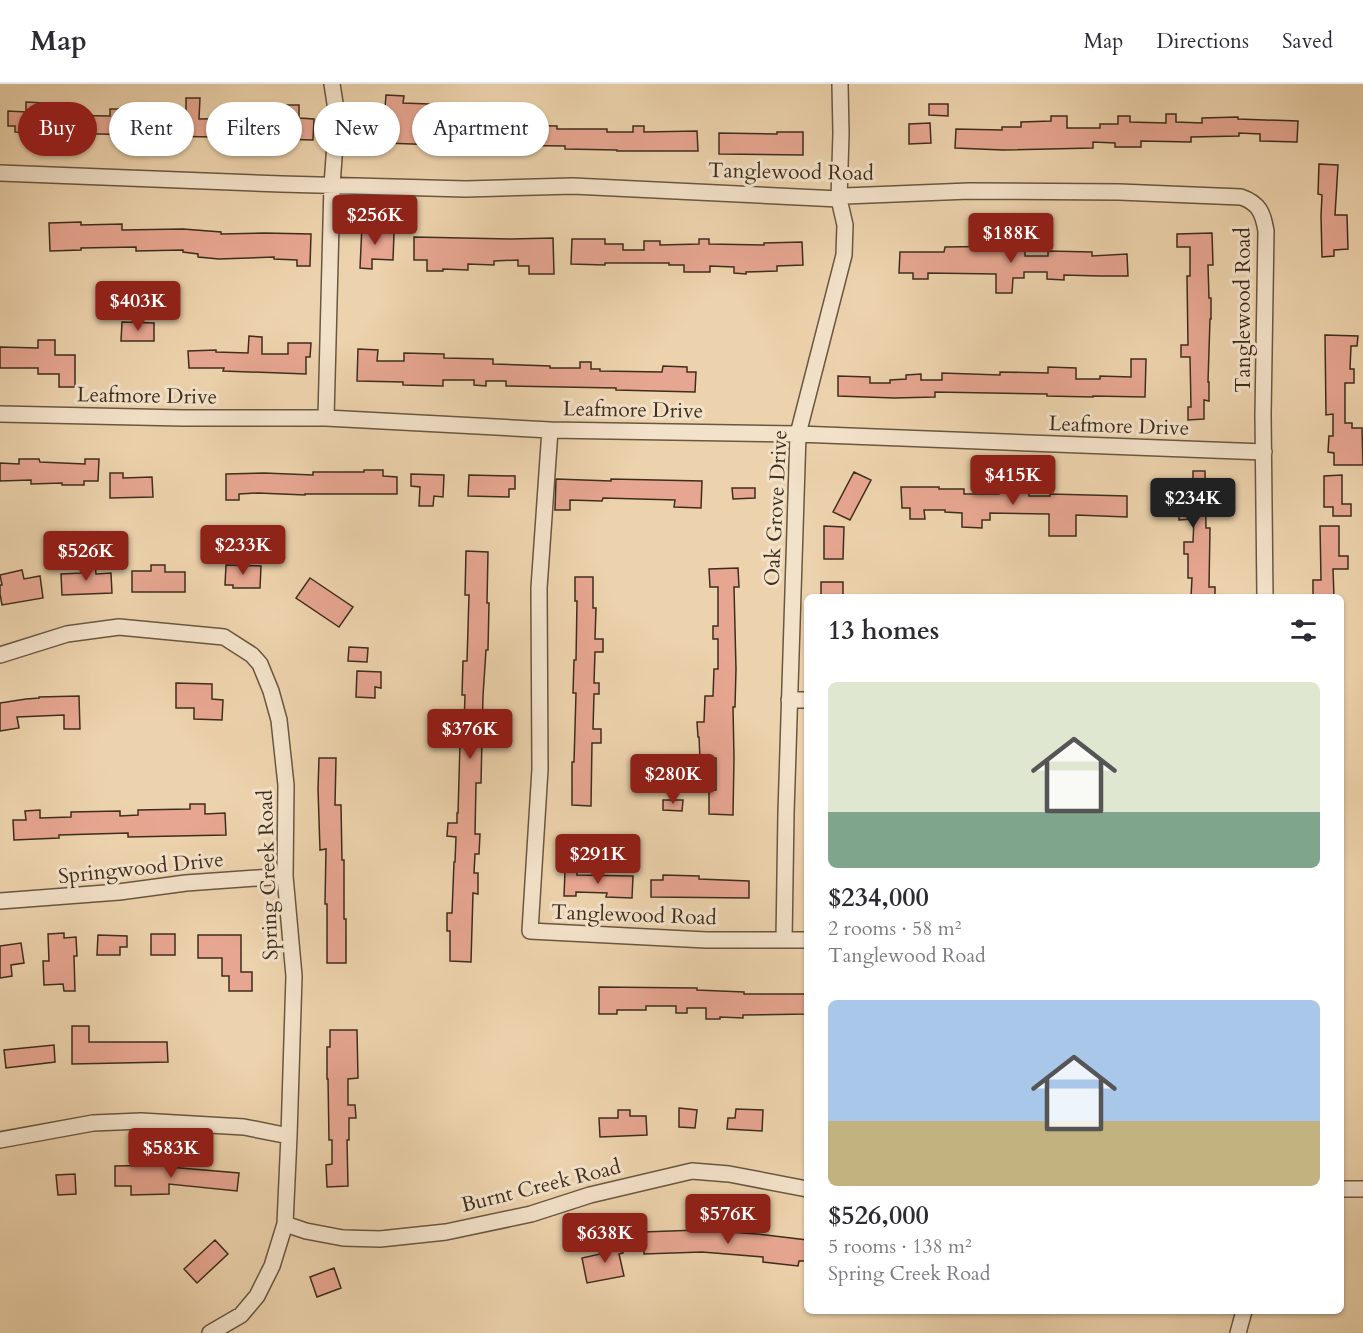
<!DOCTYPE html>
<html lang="en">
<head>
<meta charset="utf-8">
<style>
	:root { --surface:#fff; --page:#f2f2f3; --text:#2b2b33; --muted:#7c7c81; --line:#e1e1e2; --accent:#8f2418 }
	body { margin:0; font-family:Cardo,serif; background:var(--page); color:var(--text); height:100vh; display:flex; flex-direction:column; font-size:22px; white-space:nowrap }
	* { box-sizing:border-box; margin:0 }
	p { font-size:20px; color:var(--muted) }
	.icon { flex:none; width:33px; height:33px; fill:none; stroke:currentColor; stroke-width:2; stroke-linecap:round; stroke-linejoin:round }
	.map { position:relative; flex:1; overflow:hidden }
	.drawer { position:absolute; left:804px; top:510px; width:540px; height:720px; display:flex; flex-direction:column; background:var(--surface); border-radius:9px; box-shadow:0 2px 4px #0004 }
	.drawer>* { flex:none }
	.hud { position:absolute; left:18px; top:18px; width:570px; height:54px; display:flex; gap:12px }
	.price { position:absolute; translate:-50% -51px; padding:0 14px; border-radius:6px; background:var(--accent); color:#fff; font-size:20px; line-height:39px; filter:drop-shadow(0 2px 3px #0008) }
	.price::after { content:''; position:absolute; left:50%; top:36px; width:18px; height:14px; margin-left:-9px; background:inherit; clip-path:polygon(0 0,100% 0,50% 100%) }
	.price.on { background:#222; color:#fff }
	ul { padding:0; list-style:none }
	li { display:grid; align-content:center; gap:12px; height:318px; padding:0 24px }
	li span { display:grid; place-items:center; height:186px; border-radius:9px; color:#555 }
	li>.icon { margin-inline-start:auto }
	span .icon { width:108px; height:108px; fill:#fffc; stroke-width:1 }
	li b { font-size:26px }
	h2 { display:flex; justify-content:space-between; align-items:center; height:72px; padding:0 24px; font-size:26px }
	.chip { padding:0 21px; border-radius:27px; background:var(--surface); box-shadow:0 2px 4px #0004; font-size:21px; line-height:54px }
	.chip.on { background:var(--accent); color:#fff }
	header { display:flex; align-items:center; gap:36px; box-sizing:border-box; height:84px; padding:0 30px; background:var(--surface); border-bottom:2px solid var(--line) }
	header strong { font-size:28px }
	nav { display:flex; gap:33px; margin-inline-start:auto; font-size:21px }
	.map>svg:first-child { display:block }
</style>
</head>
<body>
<header>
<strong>Map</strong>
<nav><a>Map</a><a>Directions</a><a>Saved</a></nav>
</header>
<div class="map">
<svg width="1363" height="1249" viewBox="0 0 1363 1249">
	<rect width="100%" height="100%" fill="#edd3ad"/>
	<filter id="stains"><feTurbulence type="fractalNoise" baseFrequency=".00333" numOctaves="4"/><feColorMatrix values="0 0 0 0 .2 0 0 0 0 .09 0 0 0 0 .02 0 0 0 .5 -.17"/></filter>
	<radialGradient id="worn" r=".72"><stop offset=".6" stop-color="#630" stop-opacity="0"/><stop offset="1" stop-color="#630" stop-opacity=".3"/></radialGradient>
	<path fill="#e7a691" stroke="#3e2e1c" stroke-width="1.5" d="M386,11L404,12L403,19L429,20V29H441V37L461,38V33L507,34V41L557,42V45H607V48H633V42H644V48L697,47L698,67H617V66L565,65V62L495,61V63L357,58V36H366V23L385,24Z
		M186,14H200L199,35L257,34L258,36H277V21H299V34L314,35L313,56L277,55V52L216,53L156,52V55H141V51L15,48V42H8V27L26,28V18L43,19L42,28H51V31L110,32V25H128V27H156V33H186Z
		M929,20H948V32L929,31Z
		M1166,30H1176V38L1202,39V34L1238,33V35L1298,37L1297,58L1260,57V50L1239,49V52L1191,53V58L1141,57V63H1115V59L1093,58V64L1003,66L955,64L956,45L1002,46V43H1021V38L1051,37V32H1067V44H1100V40H1118V32H1130V38L1166,39Z
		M930,39L931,59L909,60V40Z
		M777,48H803V71L719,70V49L777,50Z
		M1319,80L1338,81L1335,131H1347L1348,165L1334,166V172L1322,173L1321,132L1322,111L1318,110Z
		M81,138V141L122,140V146L183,145L221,148V150L264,149L311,150L310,182H297V176L274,175V173L219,175L198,173V170L183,168V166L136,167V163L81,164V166L50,167L49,139Z
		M362,141L380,142L379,148L394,149L393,176L372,175V185L360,184Z
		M1212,149L1213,181H1208L1209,214H1211V235H1210L1208,298H1209V317L1204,316V335L1188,336V323H1191L1190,273H1181V261H1188L1187,192H1190V163H1177V150Z
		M414,153L510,155L553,154L554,190H529V182H518V176L494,177V181L468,180V186L443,185V187H427V176H414Z
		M572,155H605V160H623V166H644V157H660V161L699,160V155H709V160L764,161V159L802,158L803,181L777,182V187L746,188V190L734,189V183L710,182V188H684V181H669V179H605V181L571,180Z
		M1025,162V172H1048V167L1092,168V172L1127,170L1128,192H1100L1064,191V196L1047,195V188H1024V194H1013L1012,209H996V190L928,189V195H913V189H899L900,168H944L945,163Z
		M122,238L154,239V257H121Z
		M1325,251L1358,252L1357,262H1351L1350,285H1354V299H1345V339H1352V344H1362L1363,381H1334V369L1328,368L1329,352H1333V330L1326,331Z
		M249,252L262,253V270H288V259H311L310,273H306V290L223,287L224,284H189L188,267L216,266V268L248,269Z
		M38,256H55V271H75V303H59V290H38V284H0V263L38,264Z
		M358,265L378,266L377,277H404V269L444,270V274L493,275V280L550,282V284H580V278H591V285H600V287L662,288L663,282L687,283V288H696L695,308L616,306V304L506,302V297H486V302L474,301V296H443V302L403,301V298L357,297Z
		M1131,275H1146L1145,313L1093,312V313L1047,312V310L935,308V313L894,314L838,312V292L870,293V299H890V296L906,295V291L921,290V296H942V289L1000,291V288L1048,289V283L1076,284V295H1100V292L1131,293Z
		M19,375H39L40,378L85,380V375H99L98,397H84V401H62V399L31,400V396L0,397V379L19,380Z
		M364,386H383V392L397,393V410H305V411L258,409L239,410V416H226V390L264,389L313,391V388H364Z
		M1193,387H1205L1206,444H1210L1209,503H1215V513H1191L1192,494H1188V470H1184V458H1193L1194,435L1179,436V425H1162L1163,398H1193Z
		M854,388L871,396L850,436L833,428Z
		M110,389H123V394L152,393L153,413L110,414Z
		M411,390L444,391L443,413L434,412L433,422H419L420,403L411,402Z
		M469,391L515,392V405H509V413L468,412Z
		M1342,391V420H1351V432H1333V423H1324V392Z
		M556,395L611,397V395L702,397L701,424L674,423L675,416L603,414L602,417L570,416V426H555Z
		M901,403H939V405H964V410H999V408H1029V412H1050V410L1127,412V433L1076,431V452H1049V430L990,429V436H982V444L962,443V429L945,428V426H924L925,435H910V424H902Z
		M732,404H755V414L733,415Z
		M824,442L844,443L843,475H824Z
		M1320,442H1339V472H1348V485H1333L1334,513H1313V496H1321Z
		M466,467L488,468L487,519H489L488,566H486L483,612L481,699H476L475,750H480L479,770H475L474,789H478V810L473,809L471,878L450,877V847H447V829H452L454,778H455L456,753L447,752L448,739H457V729H458L460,659H457V642H464L465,611H462L463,577H467L469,511H465Z
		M95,479L96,490L111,489L112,509L62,511L61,490L81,489V480Z
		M151,481H165V488H185V508H132V487H151Z
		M226,481L261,482L260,504H233V501H225Z
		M738,484L739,503H734L736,585L735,623H733L734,674L733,731L709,730V706H716V674L700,675L699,653H698L697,638H704L705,612H713L714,585H718V555H713V542H718V503H710L709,485Z
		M22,486L24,495L40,492L43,514L2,521L0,510V501H2L0,491Z
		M575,493H593V524H596L595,555H603V568H595L594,599H599V610H594L593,645H601V659H592L591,722L572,721V678H574L576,609H573L574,576H576L577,517H575Z
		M310,494L353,523L339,543L296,514Z
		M821,498H843V513H821Z
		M349,563L368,564L367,578L348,577Z
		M357,587L381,588V604L375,603V614L356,613Z
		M176,599L212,600V615L223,616L222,636L194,635V624H176Z
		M79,612L80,645H64V631L17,633L19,644L0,647V619L26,615L39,614V613Z
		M319,674H336L335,721H341L342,776H344V835H346V879H327V820H325L326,765L320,766L318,705Z
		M663,716H683L682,727L663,726Z
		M190,720H205V730L225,729L226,751L128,753V749L59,751V754L14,756L13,736H26L25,727L40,726V734L71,733V728L120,727V732L138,731V726L190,725Z
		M565,787H577V791L633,792L632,814L606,813L607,809L576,808V812H564Z
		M663,791L699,792V795L749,797V814L651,813V796H663Z
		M64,849V854L76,853L77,872H74L75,907H64L63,900L44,901L43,877H49L48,850Z
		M151,850H175V871H151Z
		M98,851L127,852V863H120V871H97Z
		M198,851H241V888H252V907H229V892H222V874H198Z
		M21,859L24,879L11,881L12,892L0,894V862Z
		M599,903L697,904V906L744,908V910H807V930L743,931V934L720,933V935H706V924H687V929H676V922H646V926H617V930H599Z
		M72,942H89V958H167L168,978L72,980Z
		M330,946H357L358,994L348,995V1021H355L356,1034H349V1056H347L348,1102L327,1103L326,1081L332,1080V1056H329L328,995H327V963H330Z
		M54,961L55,978L6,984L4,966Z
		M679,1024L697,1026L695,1044L679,1043Z
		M736,1025L763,1026L762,1047L727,1045L728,1034H735Z
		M618,1026H630V1032H646L647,1051L600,1053L599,1034H618Z
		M169,1081V1083L239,1089L237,1107L169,1100V1110L131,1111V1102H115V1082Z
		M75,1090L76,1110L58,1111L56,1091Z
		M698,1146L757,1150L807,1156V1177H799L798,1182L763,1178V1173L702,1168L644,1170L643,1148Z
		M620,1155L623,1169L619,1170L624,1192L587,1199L582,1174L609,1168L607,1158Z
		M215,1156L228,1170L197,1199L184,1185Z
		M334,1184L341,1204L317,1213L310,1193Z"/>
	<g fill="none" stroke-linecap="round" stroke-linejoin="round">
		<defs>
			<path id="street" d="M0,89L281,100L466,105L573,102L839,115L845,112L969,107L1119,108L1241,113C1259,119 1263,129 1266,147L1263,331L1265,513
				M0,330L183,334H326L550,346L798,350L1264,368
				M326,334L332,101L337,32L332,0
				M550,346L539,504L540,685L530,847L706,856H807
				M0,571L67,550L119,543L224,553L252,571L260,580L271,607L279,636L286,701L285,792L294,892L289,1052L285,1140L272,1182L257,1212L241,1231L210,1249
				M789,616H807
				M0,817L119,808L186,799L285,792
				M784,856L786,729L798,350L844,171L845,141L839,115L841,49L840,0
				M0,1056L93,1039L141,1037L244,1043L289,1052
				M1341,1105H1363
				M285,1140L306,1147L343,1154L380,1155L446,1148L531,1130L590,1111L692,1087L729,1090L807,1105
				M1238,1249L1244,1227"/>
		</defs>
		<use href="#street" stroke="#6a5740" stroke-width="18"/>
		<use href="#street" stroke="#f3e2ca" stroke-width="15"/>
	</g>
	<g text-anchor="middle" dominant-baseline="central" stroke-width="6" stroke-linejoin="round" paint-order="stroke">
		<g font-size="21" fill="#3e2e1c" stroke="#f3e2ca">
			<text transform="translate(791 88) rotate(1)">Tanglewood Road</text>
			<text transform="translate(1243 226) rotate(-90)">Tanglewood Road</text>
			<text transform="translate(147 312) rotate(1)">Leafmore Drive</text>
			<text transform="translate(633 326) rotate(1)">Leafmore Drive</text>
			<text transform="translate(1119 342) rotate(2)">Leafmore Drive</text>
			<text transform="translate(776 424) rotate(-87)">Oak Grove Drive</text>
			<text transform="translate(141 784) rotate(-6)">Springwood Drive</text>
			<text transform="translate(268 791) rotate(-92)">Spring Creek Road</text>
			<text transform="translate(634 831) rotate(2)">Tanglewood Road</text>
			<text transform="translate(541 1102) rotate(-14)">Burnt Creek Road</text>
		</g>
	</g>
	<rect width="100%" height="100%" filter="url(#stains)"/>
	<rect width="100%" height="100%" fill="url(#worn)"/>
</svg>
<b class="price" style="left:375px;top:162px">$256K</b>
<b class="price" style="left:1011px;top:180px">$188K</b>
<b class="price" style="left:138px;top:248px">$403K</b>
<b class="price" style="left:1013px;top:422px">$415K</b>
<b class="price on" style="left:1193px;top:445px">$234K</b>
<b class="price" style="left:243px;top:492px">$233K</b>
<b class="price" style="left:86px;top:498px">$526K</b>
<b class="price" style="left:470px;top:676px">$376K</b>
<b class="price" style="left:673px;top:721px">$280K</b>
<b class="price" style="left:598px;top:801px">$291K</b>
<b class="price" style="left:171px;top:1095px">$583K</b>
<b class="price" style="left:728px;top:1161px">$576K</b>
<b class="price" style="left:605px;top:1180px">$638K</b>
<div class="hud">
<a class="chip on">Buy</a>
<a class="chip">Rent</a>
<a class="chip">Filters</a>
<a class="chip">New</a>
<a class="chip">Apartment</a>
</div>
<section class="drawer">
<h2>13 homes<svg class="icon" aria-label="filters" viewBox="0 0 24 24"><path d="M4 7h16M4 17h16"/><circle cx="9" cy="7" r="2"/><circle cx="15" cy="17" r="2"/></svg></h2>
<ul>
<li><span style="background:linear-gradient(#dfe7d0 70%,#7fa58c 0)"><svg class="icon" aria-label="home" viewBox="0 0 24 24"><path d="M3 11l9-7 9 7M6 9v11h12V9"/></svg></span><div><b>$234,000</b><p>2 rooms · 58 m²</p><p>Tanglewood Road</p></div></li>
<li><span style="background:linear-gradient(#a9c7e8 65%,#c2b280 0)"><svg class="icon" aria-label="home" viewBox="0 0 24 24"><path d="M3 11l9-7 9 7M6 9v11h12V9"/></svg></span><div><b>$526,000</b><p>5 rooms · 138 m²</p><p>Spring Creek Road</p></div></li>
</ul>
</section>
</div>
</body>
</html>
